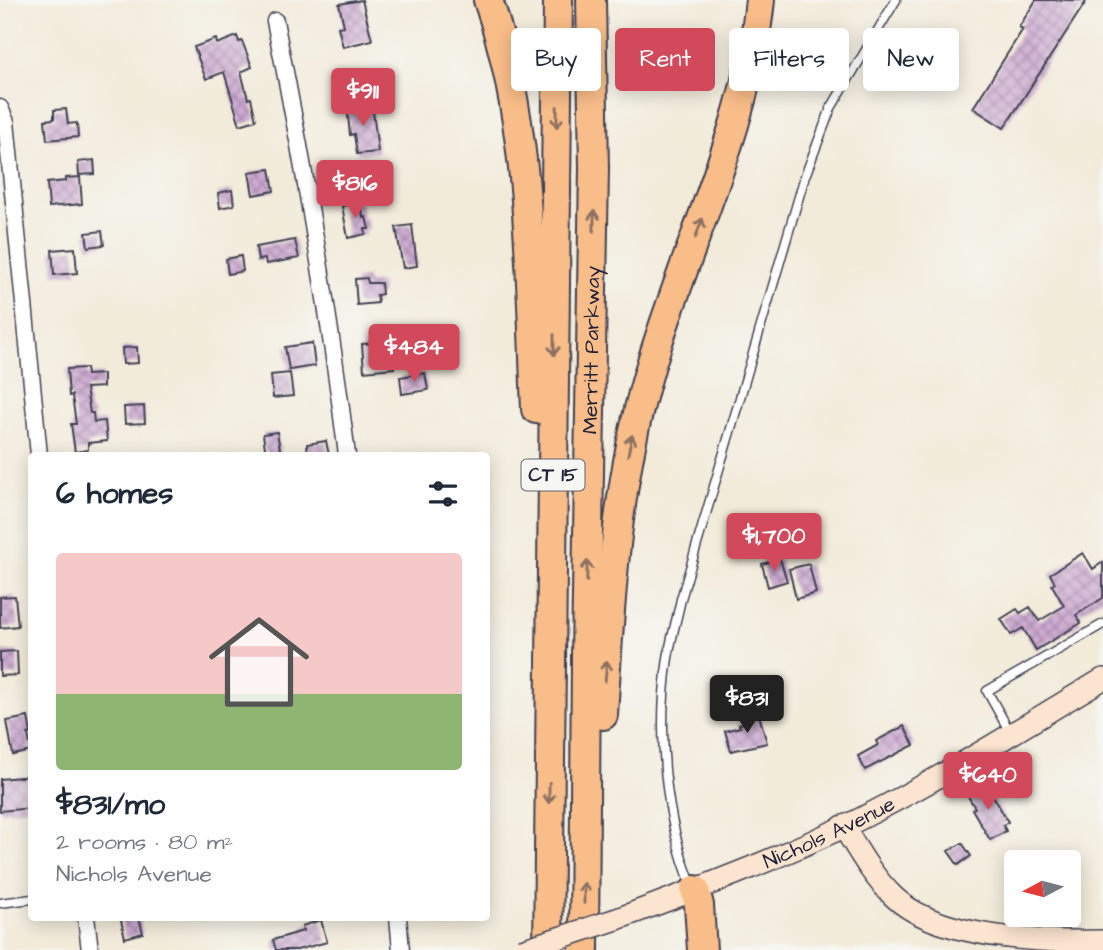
<!DOCTYPE html>
<html lang="en">
<head>
<meta charset="utf-8">
<style>
	:root { --surface:#fff; --page:#f6f6f7; --text:#1f2937; --muted:#747a83; --accent:#d1495b }
	body { margin:0; font-family:"Architects Daughter",sans-serif; background:var(--page); color:var(--text); height:100vh; display:flex; flex-direction:column; font-size:26px; white-space:nowrap }
	* { box-sizing:border-box; margin:0 }
	p { font-size:23px; color:var(--muted) }
	.icon { flex:none; width:38px; height:38px; fill:none; stroke:currentColor; stroke-width:2; stroke-linecap:round; stroke-linejoin:round }
	.map { position:relative; flex:1; overflow:hidden }
	.side { position:absolute; left:28px; top:452px; width:462px; height:469px; display:flex; flex-direction:column; background:var(--surface); border-radius:7px; box-shadow:0 4px 18px #0003 }
	.side>* { flex:none }
	.guide { position:absolute; left:511px; top:28px; width:486px; height:63px; display:flex; gap:14px }
	.needle { width:46px; rotate:263deg }
	.buttons { position:absolute; left:1004px; top:850px; display:grid; gap:14px }
	.buttons a { display:grid; place-items:center; width:77px; height:77px; border-radius:7px; background:var(--surface); box-shadow:0 4px 18px #0003; font-size:35px }
	.price { position:absolute; translate:-50% -60px; padding:0 16px; border-radius:7px; background:var(--accent); color:#fff; font-size:23px; line-height:46px; filter:drop-shadow(0 2px 4px #0008) }
	.price::after { content:''; position:absolute; left:50%; top:42px; width:21px; height:16px; margin-left:-10px; background:inherit; clip-path:polygon(0 0,100% 0,50% 100%) }
	.price.selected { background:#222; color:#fff }
	ul { padding:0; list-style:none }
	li { display:grid; align-content:center; gap:14px; height:371px; padding:0 28px }
	li span { display:grid; place-items:center; height:217px; border-radius:7px; color:#555 }
	li>.icon { margin-inline-start:auto }
	span .icon { width:126px; height:126px; fill:#fffc; stroke-width:1 }
	li b { font-size:30px }
	h2 { display:flex; justify-content:space-between; align-items:center; height:84px; padding:0 28px; font-size:30px }
	.chip { padding:0 24px; border-radius:7px; background:var(--surface); box-shadow:0 4px 18px #0003; font-size:24px; line-height:63px }
	.chip.selected { background:var(--accent); color:#fff }
	.map>svg:first-child { display:block }
</style>
</head>
<body>
<div class="map">
<svg width="1103" height="950" viewBox="0 0 1103 950">
	<defs>
		<pattern id="building-cross-hatch" width="8" height="8" patternUnits="userSpaceOnUse" patternTransform="scale(1.75)"><rect width="8" height="8" fill="#cdaad1"/><path d="M0 0l8 8M0 8l8-8" fill="none" stroke="#a68aab"/></pattern>
	</defs>
	<rect width="100%" height="100%" fill="#f6f6f2"/>
	<filter id="ink" filterUnits="userSpaceOnUse"><feTurbulence type="fractalNoise" baseFrequency=".0143" numOctaves="2"/><feDisplacementMap in="SourceGraphic" scale="14" xChannelSelector="R" yChannelSelector="G"/><feConvolveMatrix kernelMatrix="1 2 1 2 8 2 1 2 1" color-interpolation-filters="sRGB"/></filter>
	<filter id="wash" filterUnits="userSpaceOnUse"><feTurbulence type="fractalNoise" baseFrequency=".00686" numOctaves="4" result="noise"/><feDisplacementMap in="SourceGraphic" scale="28" xChannelSelector="R" yChannelSelector="G"/><feGaussianBlur stdDeviation="1.57" result="paint"/><feColorMatrix in="noise" values="0 0 0 0 0 0 0 0 0 0 0 0 0 0 0 0 0 1.4 0 .05"/><feComposite in="paint" operator="in"/></filter>
	<g filter="url(#wash)">
		<rect width="100%" height="100%" fill="#f2ebda"/>
		<g id="blocks">
			<path fill="url(#building-cross-hatch)" d="M362,0L372,40L343,47L338,27L344,26L339,4Z
				M1036,0H1087L1004,128L973,108L1023,29L1019,27Z
				M237,36L239,42L242,41L252,67L241,72L248,99L251,98L256,120L240,125L224,72L206,79L194,47L216,39L217,44Z
				M372,103L378,152L357,154L354,134L350,135L347,106Z
				M66,109L68,124L77,123L78,137L47,140L45,120L54,119V110Z
				M94,160L95,174L79,175L78,162Z
				M270,169L274,191L253,195L249,172Z
				M80,177L82,204L49,207L47,183L66,181V178Z
				M232,190L234,205L220,208L218,193Z
				M361,202L363,218L366,217L369,229H365L366,234L348,238L342,206Z
				M412,225L417,266L403,268L396,227Z
				M102,231L104,245L88,247L86,233Z
				M295,240L299,258L266,264L265,259L258,260L256,247Z
				M75,248L77,273L54,275L52,250Z
				M241,256L243,271L228,274L226,259Z
				M367,278L368,283H381L382,294L377,295L378,303L357,305L355,279Z
				M392,342L394,368L364,371L362,344Z
				M312,343L315,366L289,370L285,347Z
				M137,347L138,363L123,364L122,348Z
				M86,368L87,375L103,374V387L86,388L90,413H93L94,422L105,421L107,441L88,443V450L75,452L71,424H76L72,395L69,396L67,369Z
				M290,373L293,396L273,398L271,375Z
				M425,373L428,390L402,394L400,377Z
				M144,406L145,423L125,424L124,407Z
				M277,432L281,455H266L263,434Z
				M326,441L329,455H308L307,444Z
				M1083,553L1093,569L1103,562V598L1076,615L1081,623L1036,650L1023,628L1011,635L1001,619L1017,609L1020,613L1030,607L1039,621L1064,606L1052,585L1055,583L1050,574Z
				M780,559L787,581L768,587L762,564Z
				M809,564L816,593L796,599L789,569Z
				M15,596L18,626L0,628V597Z
				M17,651L18,675L0,676V652Z
				M759,715L767,743L731,751L725,731L740,727L739,724L744,723L743,720Z
				M28,717L31,733L28,734L31,751L13,755L7,721Z
				M904,726L914,745L865,770L858,756L878,745L876,741Z
				M32,776V808L0,811V779Z
				M987,785L1008,822L1003,825L1006,831L990,840L972,809L975,808L968,796Z
				M962,843L971,856L958,865L948,851Z
				M133,917H139L143,933L125,938L121,920Z
				M321,920L327,942L297,950H276L273,940L303,931L302,926Z"/>
		</g>
	</g>
	<g filter="url(#ink)">
		<use href="#blocks" fill-opacity="0" stroke="#414053" stroke-width="2"/>
		<g fill="none" stroke-linecap="round" stroke-linejoin="round">
			<defs>
				<path id="lane" d="M1011,734L987,691L1103,624
					M693,888C664,820 657,730 668,658C671,638 677,619 681,599L805,176L831,108L896,0
					M0,903L32,899"/>
				<path id="street" d="M275,21C304,165 329,309 347,455
					M0,108L6,122L39,455
					M86,917L90,950
					M398,917L401,950"/>
				<g id="secondary">
					<path d="M843,826C858,850 872,876 893,896C937,939 1043,942 1103,941"/>
					<path id="s1" d="M617,919C698,889 780,858 858,820C942,778 1022,727 1103,679"/>
				</g>
				<g id="highway">
					<path d="M488,0C532,128 530,275 536,409"/>
					<path d="M603,715C610,601 616,485 648,375C684,249 747,131 760,0"/>
					<path d="M695,890L699,905L702,950"/>
					<path d="M548,950L558,0"/>
					<path id="s2" d="M584,950L586,656L594,168L591,0"/>
				</g>
			</defs>
			<use href="#lane" stroke="#414053" stroke-width="11"/>
			<use href="#street" stroke="#414053" stroke-width="19"/>
			<use href="#secondary" stroke="#414053" stroke-width="24"/>
			<use href="#highway" stroke="#414053" stroke-width="32"/>
			<use href="#lane" stroke="#fff" stroke-width="8"/>
			<use href="#street" stroke="#fff" stroke-width="16"/>
			<use href="#secondary" stroke="#fce5d0" stroke-width="21"/>
			<use href="#highway" stroke="#f8bd89" stroke-width="28"/>
			<defs>
				<path id="secondary-bridge" d="M522,950L617,919"/>
			</defs>
			<use href="#secondary-bridge" stroke="#414053" stroke-width="24" stroke-linecap="butt"/>
			<use href="#secondary-bridge" stroke="#fce5d0" stroke-width="21"/>
		</g>
		<defs><path id="oneway-shaft" d="M-6 0H5M1.5-3L5.5 0L1.5 3" fill="none" stroke-width="1.6" stroke-linecap="round" stroke-linejoin="round" transform="scale(1.75)"/></defs>
		<g stroke="#8d7062">
			<use href="#oneway-shaft" transform="translate(557 117) rotate(91)"/>
			<use href="#oneway-shaft" transform="translate(594 221) rotate(-89)"/>
			<use href="#oneway-shaft" transform="translate(699 228) rotate(-70)"/>
			<use href="#oneway-shaft" transform="translate(554 345) rotate(90)"/>
			<use href="#oneway-shaft" transform="translate(630 445) rotate(-78)"/>
			<use href="#oneway-shaft" transform="translate(587 571) rotate(-89)"/>
			<use href="#oneway-shaft" transform="translate(606 671) rotate(-85)"/>
			<use href="#oneway-shaft" transform="translate(549 793) rotate(91)"/>
			<use href="#oneway-shaft" transform="translate(584 893) rotate(-90)"/>
		</g>
	</g>
	<g text-anchor="middle" dominant-baseline="central" stroke-width="7" stroke-linejoin="round" paint-order="stroke">
		<rect fill="#f6f6f2" stroke="#626272" stroke-width="2" x="521.5" y="459.5" width="63" height="31" rx="5"/>
		<g font-size="19" font-weight="bold" fill="#22223b">
			<text x="553" y="475">CT 15</text>
		</g>
		<g font-size="21" fill="#22223b" stroke="#f6f6f2">
			<text stroke="none"><textPath href="#s2" startOffset="600">Merritt Parkway</textPath></text>
			<text stroke="none"><textPath href="#s1" startOffset="229">Nichols Avenue</textPath></text>
		</g>
	</g>
</svg>
<div class="buttons">
<a><svg class="needle" viewBox="-14 -14 28 28"><path d="M0-13l5 13h-10z" fill="#e53935"/><path d="M0 13l5-13h-10z" fill="#747a83"/></svg></a>
</div>
<b class="price" style="left:363px;top:128px">$911</b>
<b class="price" style="left:355px;top:220px">$816</b>
<b class="price" style="left:414px;top:384px">$484</b>
<b class="price" style="left:774px;top:573px">$1,700</b>
<b class="price selected" style="left:747px;top:735px">$831</b>
<b class="price" style="left:988px;top:812px">$640</b>
<div class="guide">
<a class="chip">Buy</a>
<a class="chip selected">Rent</a>
<a class="chip">Filters</a>
<a class="chip">New</a>
</div>
<section class="side">
<h2>6 homes<svg class="icon" aria-label="filters" viewBox="0 0 24 24"><path d="M4 7h16M4 17h16"/><circle cx="9" cy="7" r="2"/><circle cx="15" cy="17" r="2"/></svg></h2>
<ul>
<li><span style="background:linear-gradient(#f6c9c9 65%,#8fb573 0)"><svg class="icon" aria-label="home" viewBox="0 0 24 24"><path d="M3 11l9-7 9 7M6 9v11h12V9"/></svg></span><div><b>$831/mo</b><p>2 rooms · 80 m²</p><p>Nichols Avenue</p></div></li>
</ul>
</section>
</div>
</body>
</html>
